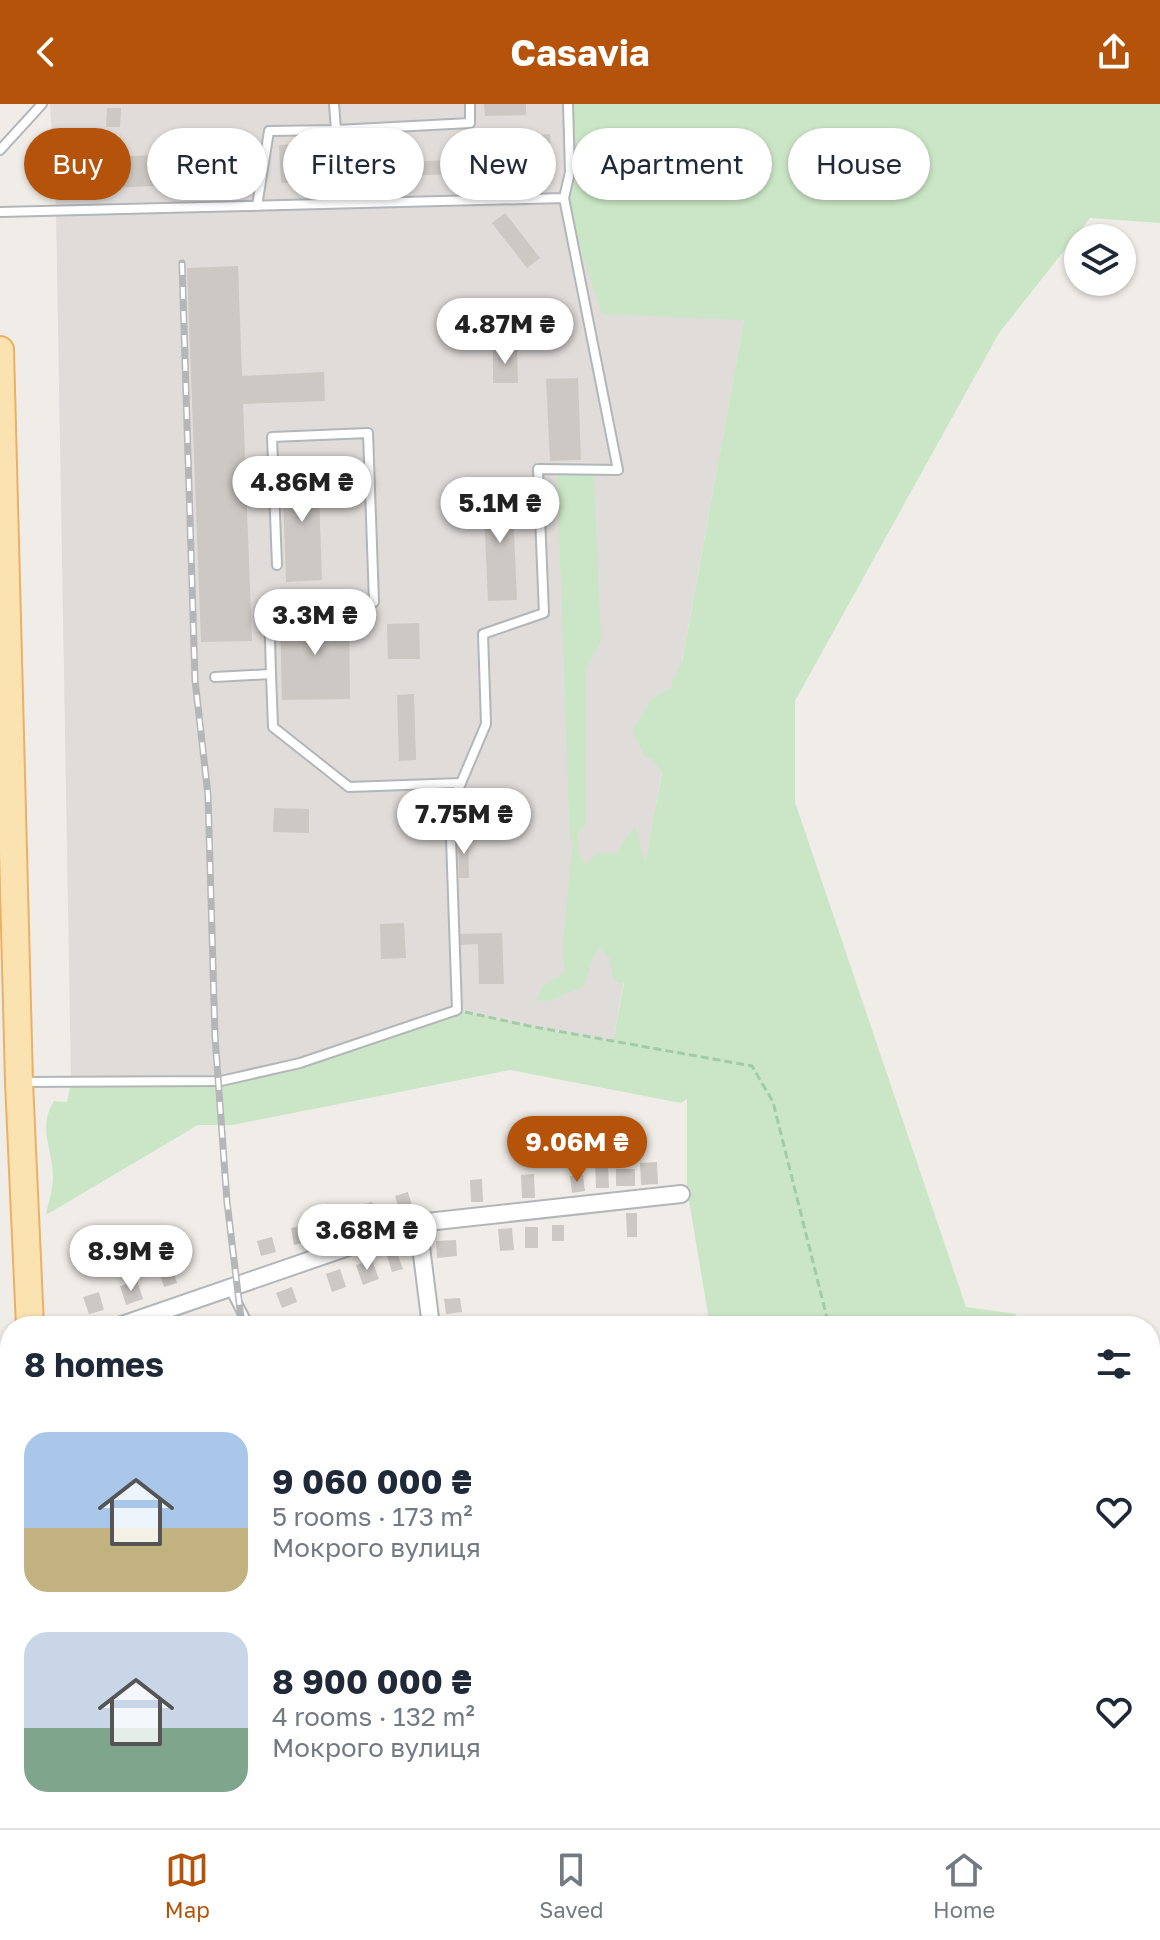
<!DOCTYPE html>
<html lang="en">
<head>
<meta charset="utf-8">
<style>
	:root { --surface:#fff; --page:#f2f2f3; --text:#1f2937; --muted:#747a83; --line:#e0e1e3; --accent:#b45309 }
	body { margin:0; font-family:"Golos Text",sans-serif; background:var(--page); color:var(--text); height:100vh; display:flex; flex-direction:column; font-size:30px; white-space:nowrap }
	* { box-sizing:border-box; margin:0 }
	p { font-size:26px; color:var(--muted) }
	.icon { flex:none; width:44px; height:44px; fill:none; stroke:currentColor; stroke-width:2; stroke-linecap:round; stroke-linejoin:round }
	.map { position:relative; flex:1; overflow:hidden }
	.panel { position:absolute; left:0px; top:1212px; width:1160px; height:512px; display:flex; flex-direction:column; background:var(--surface); border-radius:32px 32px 0 0; box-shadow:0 2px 6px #0004 }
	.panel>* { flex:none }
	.guide { position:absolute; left:24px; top:24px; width:1112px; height:72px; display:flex; gap:16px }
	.tools { position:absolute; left:1064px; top:120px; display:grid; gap:16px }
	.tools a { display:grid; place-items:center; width:72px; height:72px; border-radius:50%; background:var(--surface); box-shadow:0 2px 6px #0004; font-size:40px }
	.price { position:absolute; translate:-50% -68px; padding:0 18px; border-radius:28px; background:#fff; color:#222; font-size:26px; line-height:52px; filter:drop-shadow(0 2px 4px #0008) }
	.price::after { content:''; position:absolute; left:50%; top:48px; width:24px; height:18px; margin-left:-12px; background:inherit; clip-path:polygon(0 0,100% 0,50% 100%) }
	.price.on { background:var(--accent); color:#fff }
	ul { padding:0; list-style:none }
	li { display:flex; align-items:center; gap:24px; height:200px; padding:0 24px }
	li span { display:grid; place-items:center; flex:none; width:224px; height:160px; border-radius:24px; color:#555 }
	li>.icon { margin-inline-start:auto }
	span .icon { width:96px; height:96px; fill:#fffc; stroke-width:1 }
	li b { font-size:34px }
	h2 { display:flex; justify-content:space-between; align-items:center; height:96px; padding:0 24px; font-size:34px }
	.chip { padding:0 28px; border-radius:36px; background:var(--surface); box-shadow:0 2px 6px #0004; font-size:28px; line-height:72px }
	.chip.on { background:var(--accent); color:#fff }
	header { display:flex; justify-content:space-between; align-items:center; height:104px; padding:0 24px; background:var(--accent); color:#fff; font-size:36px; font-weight:700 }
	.menu { display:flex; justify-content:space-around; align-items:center; height:112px; border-top:2px solid var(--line); background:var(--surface); font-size:22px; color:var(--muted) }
	.menu a { display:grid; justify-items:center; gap:4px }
	.menu .on { color:var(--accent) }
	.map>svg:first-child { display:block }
</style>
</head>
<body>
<header><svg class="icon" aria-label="back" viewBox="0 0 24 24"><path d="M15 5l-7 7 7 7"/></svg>Casavia<svg class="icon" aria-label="share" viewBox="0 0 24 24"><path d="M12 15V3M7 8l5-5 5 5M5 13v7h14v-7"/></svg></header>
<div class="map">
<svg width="1160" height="1724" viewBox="0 0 1160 1724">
	<rect width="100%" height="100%" fill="#f0ede8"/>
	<path fill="#dfdcda" d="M50,0H568L744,216L613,937L529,922L457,906L300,959L221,977L71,978L56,107Z
		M10,1439V1714H40V1724H0V1443Z
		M85,1714H357L358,1724H86Z"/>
	<path fill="#cbe6c6" d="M568,0H1160V119L1090,114L999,229L795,597V698L966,1203L1016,1210L1006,1222H710L687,1085V995L681,999L510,966L232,1021H198L46,1111C48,1099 53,1085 53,1073C53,1045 37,1024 54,997L67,998L71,978L221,977L300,959L457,906L529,922L613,937L624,879L620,880L613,873L609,853L600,844L593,853L584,882L547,898L536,895L543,882L564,869L563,838L573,736L570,737L557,369L594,371L601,537L586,565V720L577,730L579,751L587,760L595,750L616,749L635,722L645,759L662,669L653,656L644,652L633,626L651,595L671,584L675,570L682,558L744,216L602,210L564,94Z
		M1150,1250L1157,1287L1160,1318V1724H1139L1137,1714H1150Z
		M757,1714H968V1724H760Z"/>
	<path fill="#ade6fb" d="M797,1714H887L886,1724H802Z"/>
	<path fill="#ccc8c4" d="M484,0H526V11L485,12Z
		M107,4H121L120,23H106Z
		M550,30L552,66L504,68V76L473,78V69L381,73V61L362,62L363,75L281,79L279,41L381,36L382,59L472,55V50L503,49V54L522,53L521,32Z
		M213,48L227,49L226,73H219V78L205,77L206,66H213Z
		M169,50L170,81L114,84L113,53Z
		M70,63H89L90,87H70Z
		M505,109L540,154L527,164L492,119Z
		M238,162L242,272L324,268L325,297L243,300L252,537L201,538L187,164Z
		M493,245H517L518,279H493Z
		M578,274L581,356L550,357L546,275Z
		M318,363L322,476L286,478L282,364Z
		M512,385L517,496L488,497L483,386Z
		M349,511L350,595L282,596L280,512Z
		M419,519L420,555H388L387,520Z
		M414,590L416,656L399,657L397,591Z
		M274,704L309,705V729L273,728Z
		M458,731H468L469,774H459Z
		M404,819L406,854L381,855L380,820Z
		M502,829L504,880H479L478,840L459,841V830Z
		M657,1058L658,1080L641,1081L640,1059Z
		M595,1061H608L609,1084H596Z
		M616,1065H635V1082H616Z
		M534,1070L535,1094H522L521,1071Z
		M583,1071L585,1087L572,1089L570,1072Z
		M482,1075L483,1098H471L470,1076Z
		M408,1088L412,1102L399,1106L395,1092Z
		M372,1098L376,1112L364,1116L359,1102Z
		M626,1109H637V1133H627Z
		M336,1111L341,1126L329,1130L324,1115Z
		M307,1121L311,1137L294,1141L291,1124Z
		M552,1121H564V1137H552Z
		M525,1123H538V1144H525Z
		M512,1124L514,1146L500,1147L498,1125Z
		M272,1133L276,1148L261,1152L257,1137Z
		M456,1136L457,1152L437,1154L436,1137Z
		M397,1149L403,1165L392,1168L387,1152Z
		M372,1156L379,1175L363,1181L356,1161Z
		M172,1163L177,1179L164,1183L159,1166Z
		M340,1165L346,1183L332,1188L326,1170Z
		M137,1177L143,1195L126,1201L120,1182Z
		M292,1183L297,1198L282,1204L276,1189Z
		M99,1188L104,1206L89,1210L83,1193Z
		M460,1194L462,1208L446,1210L444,1195Z
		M179,1714H214V1722L179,1721Z"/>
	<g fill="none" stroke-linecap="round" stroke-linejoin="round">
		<defs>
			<path id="lane" d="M334,0L336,26
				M0,46L42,0
				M564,94L570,68L568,0
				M257,102L269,27L336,26L470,19V0
				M0,108L564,94L618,366L538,365L544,509L483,530L486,620L450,705L457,906L300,959L221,977L22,978
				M271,570L269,503L374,498L368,329L272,333L277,461
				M215,573L271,570L273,623L349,683L461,679
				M230,1185L249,1222"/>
			<path id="street" d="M418,1119L431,1222
				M119,1222L418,1119L681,1090
				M0,1420L10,1416
				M490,1714L491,1724"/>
			<path id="primary" d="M0,246L19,978L30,1222
				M59,1714L60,1724"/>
		</defs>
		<use href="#lane" stroke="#b3b6b9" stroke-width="12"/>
		<use href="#street" stroke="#b3b6b9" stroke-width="20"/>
		<use href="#primary" stroke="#ecb065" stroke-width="30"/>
		<path stroke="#a2cca7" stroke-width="3" stroke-dasharray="8 4" stroke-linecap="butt" d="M465,908L529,922L752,962L773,998L829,1222
			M1150,1588H1160
			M968,1714V1724"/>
		<use href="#lane" stroke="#fff" stroke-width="8"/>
		<use href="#street" stroke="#fff" stroke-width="16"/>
		<use href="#primary" stroke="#fbe3b1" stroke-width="26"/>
		<defs>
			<path id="rail" d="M182,159L195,576L208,691L215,932L227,1098L242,1222
				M242,1724V1714"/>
		</defs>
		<use href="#rail" stroke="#b5b6b7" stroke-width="7"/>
		<use href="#rail" stroke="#fff" stroke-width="4" stroke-dasharray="12" stroke-linecap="butt"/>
	</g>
</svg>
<div class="tools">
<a><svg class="icon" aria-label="layers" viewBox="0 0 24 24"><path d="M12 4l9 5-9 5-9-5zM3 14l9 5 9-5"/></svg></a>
</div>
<b class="price" style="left:505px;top:262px">4.87M ₴</b>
<b class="price" style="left:302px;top:420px">4.86M ₴</b>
<b class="price" style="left:500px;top:441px">5.1M ₴</b>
<b class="price" style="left:315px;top:553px">3.3M ₴</b>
<b class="price" style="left:464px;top:752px">7.75M ₴</b>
<b class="price on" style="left:577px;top:1080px">9.06M ₴</b>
<b class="price" style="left:367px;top:1168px">3.68M ₴</b>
<b class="price" style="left:131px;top:1189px">8.9M ₴</b>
<div class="guide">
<a class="chip on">Buy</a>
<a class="chip">Rent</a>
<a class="chip">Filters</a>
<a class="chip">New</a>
<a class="chip">Apartment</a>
<a class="chip">House</a>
</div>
<section class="panel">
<h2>8 homes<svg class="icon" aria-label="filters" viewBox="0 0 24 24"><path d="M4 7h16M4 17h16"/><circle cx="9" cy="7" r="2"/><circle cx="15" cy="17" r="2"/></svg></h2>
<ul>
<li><span style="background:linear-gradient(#a9c7e8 60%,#c2b280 0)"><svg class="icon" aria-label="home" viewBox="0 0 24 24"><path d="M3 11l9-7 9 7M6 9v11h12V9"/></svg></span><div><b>9 060 000 ₴</b><p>5 rooms · 173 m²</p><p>Мокрого вулиця</p></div><svg class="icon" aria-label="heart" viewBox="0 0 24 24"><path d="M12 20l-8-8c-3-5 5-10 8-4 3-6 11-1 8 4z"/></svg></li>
<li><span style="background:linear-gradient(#c9d6e8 60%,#7fa58c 0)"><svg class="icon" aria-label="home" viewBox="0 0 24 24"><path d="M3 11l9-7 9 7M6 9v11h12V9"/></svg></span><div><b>8 900 000 ₴</b><p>4 rooms · 132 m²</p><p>Мокрого вулиця</p></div><svg class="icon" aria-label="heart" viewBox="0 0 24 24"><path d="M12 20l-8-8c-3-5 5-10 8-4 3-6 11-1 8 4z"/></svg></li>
</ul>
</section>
</div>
<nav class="menu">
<a class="on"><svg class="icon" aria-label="map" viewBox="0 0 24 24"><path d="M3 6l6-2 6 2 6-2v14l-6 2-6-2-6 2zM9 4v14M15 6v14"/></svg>Map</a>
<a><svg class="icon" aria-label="saved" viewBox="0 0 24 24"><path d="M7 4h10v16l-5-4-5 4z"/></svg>Saved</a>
<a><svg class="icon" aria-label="home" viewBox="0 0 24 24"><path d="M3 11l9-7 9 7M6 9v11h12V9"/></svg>Home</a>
</nav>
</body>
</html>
